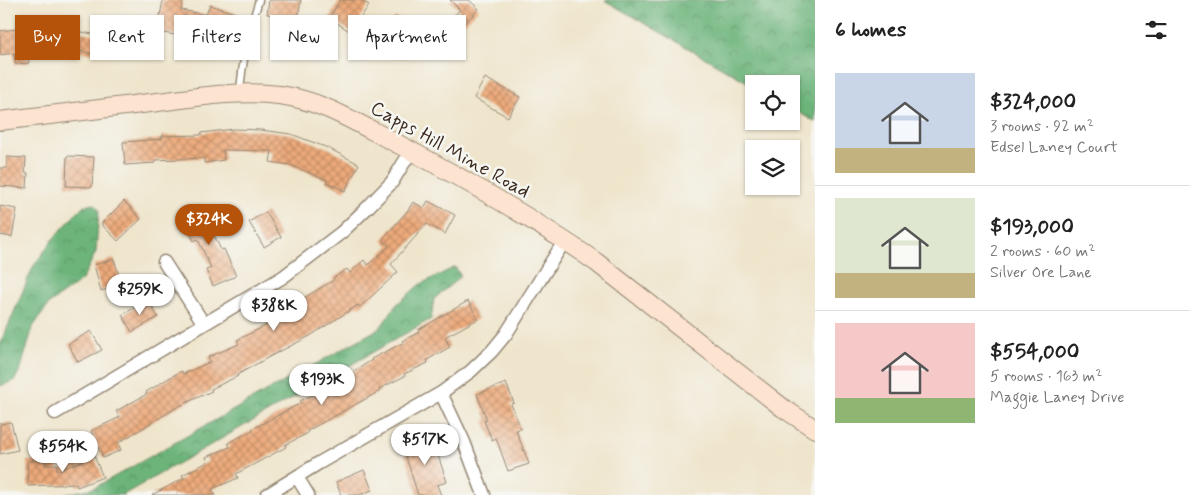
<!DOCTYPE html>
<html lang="en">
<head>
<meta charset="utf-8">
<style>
	:root { --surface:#fff; --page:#f2f2f2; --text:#222; --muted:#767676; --line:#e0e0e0; --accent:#b45309 }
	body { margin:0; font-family:Mynerve,sans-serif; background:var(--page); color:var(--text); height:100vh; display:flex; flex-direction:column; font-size:19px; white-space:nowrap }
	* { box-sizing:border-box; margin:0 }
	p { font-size:16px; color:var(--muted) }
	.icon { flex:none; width:28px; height:28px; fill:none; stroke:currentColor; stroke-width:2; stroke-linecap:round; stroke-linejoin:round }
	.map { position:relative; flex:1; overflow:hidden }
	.sheet { display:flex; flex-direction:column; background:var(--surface); width:375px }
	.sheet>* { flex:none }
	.top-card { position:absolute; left:15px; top:15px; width:475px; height:45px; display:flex; gap:10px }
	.fabs { position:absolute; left:745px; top:75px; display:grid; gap:10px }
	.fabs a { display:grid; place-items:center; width:55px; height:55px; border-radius:0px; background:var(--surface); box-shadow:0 1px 4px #0004; font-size:25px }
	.price { position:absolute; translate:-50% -42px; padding:0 11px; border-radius:18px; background:#fff; color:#222; font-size:16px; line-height:32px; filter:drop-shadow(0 1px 2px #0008) }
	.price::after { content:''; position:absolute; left:50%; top:30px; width:15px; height:11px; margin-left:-8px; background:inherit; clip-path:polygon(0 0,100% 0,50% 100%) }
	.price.on { background:var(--accent); color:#fff }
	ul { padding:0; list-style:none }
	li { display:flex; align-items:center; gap:15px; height:125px; padding:0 20px }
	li+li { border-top:1px solid var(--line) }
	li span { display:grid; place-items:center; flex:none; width:140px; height:100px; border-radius:0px; color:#555 }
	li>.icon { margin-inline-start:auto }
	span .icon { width:60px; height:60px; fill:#fffc; stroke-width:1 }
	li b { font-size:21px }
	h2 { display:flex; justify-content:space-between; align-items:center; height:60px; padding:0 20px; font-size:21px }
	.chip { padding:0 18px; border-radius:0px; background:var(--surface); box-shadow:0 1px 4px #0004; font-size:18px; line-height:45px }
	.chip.on { background:var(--accent); color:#fff }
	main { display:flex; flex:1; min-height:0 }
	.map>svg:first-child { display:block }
</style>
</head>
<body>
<main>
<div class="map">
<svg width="815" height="495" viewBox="0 0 815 495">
	<defs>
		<pattern id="forest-crowns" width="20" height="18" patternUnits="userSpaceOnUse" patternTransform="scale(1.25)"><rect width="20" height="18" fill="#6cb47a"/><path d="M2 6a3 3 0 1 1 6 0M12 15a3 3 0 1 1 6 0" fill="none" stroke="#5a9363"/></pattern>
		<pattern id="building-cross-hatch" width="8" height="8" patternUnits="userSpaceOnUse" patternTransform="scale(1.25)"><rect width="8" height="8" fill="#edaa7b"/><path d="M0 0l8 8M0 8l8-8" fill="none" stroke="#c18b64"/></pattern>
	</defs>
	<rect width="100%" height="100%" fill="#f6f6f2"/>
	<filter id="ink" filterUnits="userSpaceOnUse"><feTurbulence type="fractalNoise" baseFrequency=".02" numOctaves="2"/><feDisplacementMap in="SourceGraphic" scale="10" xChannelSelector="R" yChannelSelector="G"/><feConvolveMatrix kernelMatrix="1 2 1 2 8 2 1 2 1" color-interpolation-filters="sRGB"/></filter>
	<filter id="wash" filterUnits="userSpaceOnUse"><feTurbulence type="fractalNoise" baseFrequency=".0096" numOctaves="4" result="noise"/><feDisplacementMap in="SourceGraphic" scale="20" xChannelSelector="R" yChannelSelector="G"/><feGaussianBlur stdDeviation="1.12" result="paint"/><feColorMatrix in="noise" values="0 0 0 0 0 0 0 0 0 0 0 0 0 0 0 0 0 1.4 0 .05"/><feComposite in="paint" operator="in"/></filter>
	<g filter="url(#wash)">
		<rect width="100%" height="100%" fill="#efe5cc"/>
		<path fill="url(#forest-crowns)" stroke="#546f4c" d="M604,0H815V122L791,108V84H754V86Z
			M95,204L99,210L96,252L82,280L49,304L33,327L21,368L14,381L0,386V345L33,267L54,238L83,206Z
			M455,267L461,276L434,299L431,319L123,495H62L94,488L380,328L396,305L419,285Z"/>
		<g id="blocks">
			<path fill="url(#building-cross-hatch)" d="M163,0H183L181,10L206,15L210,5L238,14L231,35L191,22L188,37L157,32Z
				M269,0H301L298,18L267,14Z
				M340,0H361L369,5L351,32L329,18Z
				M450,0H469L479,9L462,26L453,16L460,10Z
				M395,17L416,27L401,58L381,48Z
				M110,22H141V45H96L94,54L67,49L70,30L110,37Z
				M25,28L29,63L15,64L14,53L0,55V31Z
				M485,78L520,97L508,117L474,98Z
				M234,129L261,130L291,134L328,148L359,164L345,191L326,182L327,180L290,165L270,162L272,151L223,150L224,160L204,163V158L155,160V163L125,165L123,142L162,139V136L201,135V133Z
				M67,156L94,157L92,187L66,186Z
				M7,157L26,158L25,173H28L27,188L0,186V168H7Z
				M124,201L141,219L118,241L101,224Z
				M428,201L455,215L445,234L427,224L391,264L398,272L360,307L358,305L310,336L269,357L237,375L238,376L211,389L212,391L179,406L118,443L121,450L103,458L91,431L120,417L116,411L147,394L146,392L174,375L182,371L183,374L210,362L208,357L239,344L237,340L267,325L266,323L283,314L285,318L305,306L302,299L334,280L333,278L347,269L350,273L364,260L368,265L389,246L382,240L408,210L413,202L424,208Z
				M200,205L221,250L224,249L236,276L213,286L206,270L211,268L198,239L194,241L181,214Z
				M0,206L17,209L12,237L0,235Z
				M266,212L281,237L264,247L249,222Z
				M114,259L122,285L101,291L94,265Z
				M148,300L158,317L132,332L122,315Z
				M468,301L478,319L445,337L450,347L427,360L428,363L404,374L405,376L379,389L380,391L307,431L308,433L285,445L286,447L236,474L238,478L212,489L216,495H152L184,478L182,475L208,462L206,457L230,447L228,443L253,430L252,429L301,403L300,401L325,389V387L349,376L348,375L372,360L371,359L403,343L402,341L419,332L418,330Z
				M91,331L102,350L78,362L68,344Z
				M506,383L514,403L511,404L521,429L516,430L529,464L508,471L496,438L492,440L484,421L487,420L477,394Z
				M11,422L18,450L0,454V424Z
				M431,435L447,482L437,485L441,495H418L402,444Z
				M94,456L103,477L77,487L76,484L28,486L27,461L45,460V465L57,464V471Z
				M364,470L372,490L360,495H341L336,482Z"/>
		</g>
	</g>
	<g filter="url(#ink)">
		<use href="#blocks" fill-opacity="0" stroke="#958875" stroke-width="1"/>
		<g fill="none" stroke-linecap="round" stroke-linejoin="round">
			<defs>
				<path id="lane" d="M240,93C242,60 249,31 259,0"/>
				<path id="street" d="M164,262L204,324
					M441,393L464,442L484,495
					M55,413L283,277L342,232L368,207L392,182L411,151
					M297,477L308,495
					M267,495L319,463L441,393L471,371L492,351L506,334L565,240"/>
				<path id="secondary" d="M0,121C53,115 105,108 158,102C198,97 239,90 279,95C322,100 360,125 398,144C466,180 533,218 596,262L783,408L815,429"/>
			</defs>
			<use href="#lane" stroke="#958875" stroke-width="9"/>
			<use href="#street" stroke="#958875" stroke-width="15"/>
			<use href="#secondary" stroke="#958875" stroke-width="20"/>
			<use href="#lane" stroke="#fff" stroke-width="6"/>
			<use href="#street" stroke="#fff" stroke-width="12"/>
			<use href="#secondary" stroke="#fde4d1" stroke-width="18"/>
		</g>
	</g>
	<g text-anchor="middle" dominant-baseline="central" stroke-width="5" stroke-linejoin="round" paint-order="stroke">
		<g font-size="20" fill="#3b2a1e" stroke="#f6f6f2">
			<text transform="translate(450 150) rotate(29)">Capps Hill Mine Road</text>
		</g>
	</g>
</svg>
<div class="fabs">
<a><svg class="icon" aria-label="locate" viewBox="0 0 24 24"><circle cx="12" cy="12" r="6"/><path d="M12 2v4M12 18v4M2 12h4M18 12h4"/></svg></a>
<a><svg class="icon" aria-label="layers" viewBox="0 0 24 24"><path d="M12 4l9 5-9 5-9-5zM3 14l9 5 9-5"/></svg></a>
</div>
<b class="price on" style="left:209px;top:246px">$324K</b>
<b class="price" style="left:140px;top:316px">$259K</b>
<b class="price" style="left:274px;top:332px">$388K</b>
<b class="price" style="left:322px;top:406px">$193K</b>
<b class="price" style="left:425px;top:466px">$517K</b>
<b class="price" style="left:63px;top:473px">$554K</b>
<div class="top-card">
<a class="chip on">Buy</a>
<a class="chip">Rent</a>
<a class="chip">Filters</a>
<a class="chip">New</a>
<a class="chip">Apartment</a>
</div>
</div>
<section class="sheet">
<h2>6 homes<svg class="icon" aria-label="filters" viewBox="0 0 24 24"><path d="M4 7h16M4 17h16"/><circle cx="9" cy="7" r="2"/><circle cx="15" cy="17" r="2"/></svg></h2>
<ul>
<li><span style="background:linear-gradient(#c9d6e8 75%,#c2b280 0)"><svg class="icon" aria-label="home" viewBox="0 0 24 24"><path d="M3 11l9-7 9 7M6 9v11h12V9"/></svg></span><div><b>$324,000</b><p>3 rooms · 92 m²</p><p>Edsel Laney Court</p></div></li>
<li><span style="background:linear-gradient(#dfe7d0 75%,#c2b280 0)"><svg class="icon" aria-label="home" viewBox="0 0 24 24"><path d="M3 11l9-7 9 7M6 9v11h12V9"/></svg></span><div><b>$193,000</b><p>2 rooms · 60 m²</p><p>Silver Ore Lane</p></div></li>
<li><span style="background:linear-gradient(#f6c9c9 75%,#8fb573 0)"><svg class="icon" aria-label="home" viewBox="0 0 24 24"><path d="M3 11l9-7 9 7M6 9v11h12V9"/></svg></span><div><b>$554,000</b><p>5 rooms · 163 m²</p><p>Maggie Laney Drive</p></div></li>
</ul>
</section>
</main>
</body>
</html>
